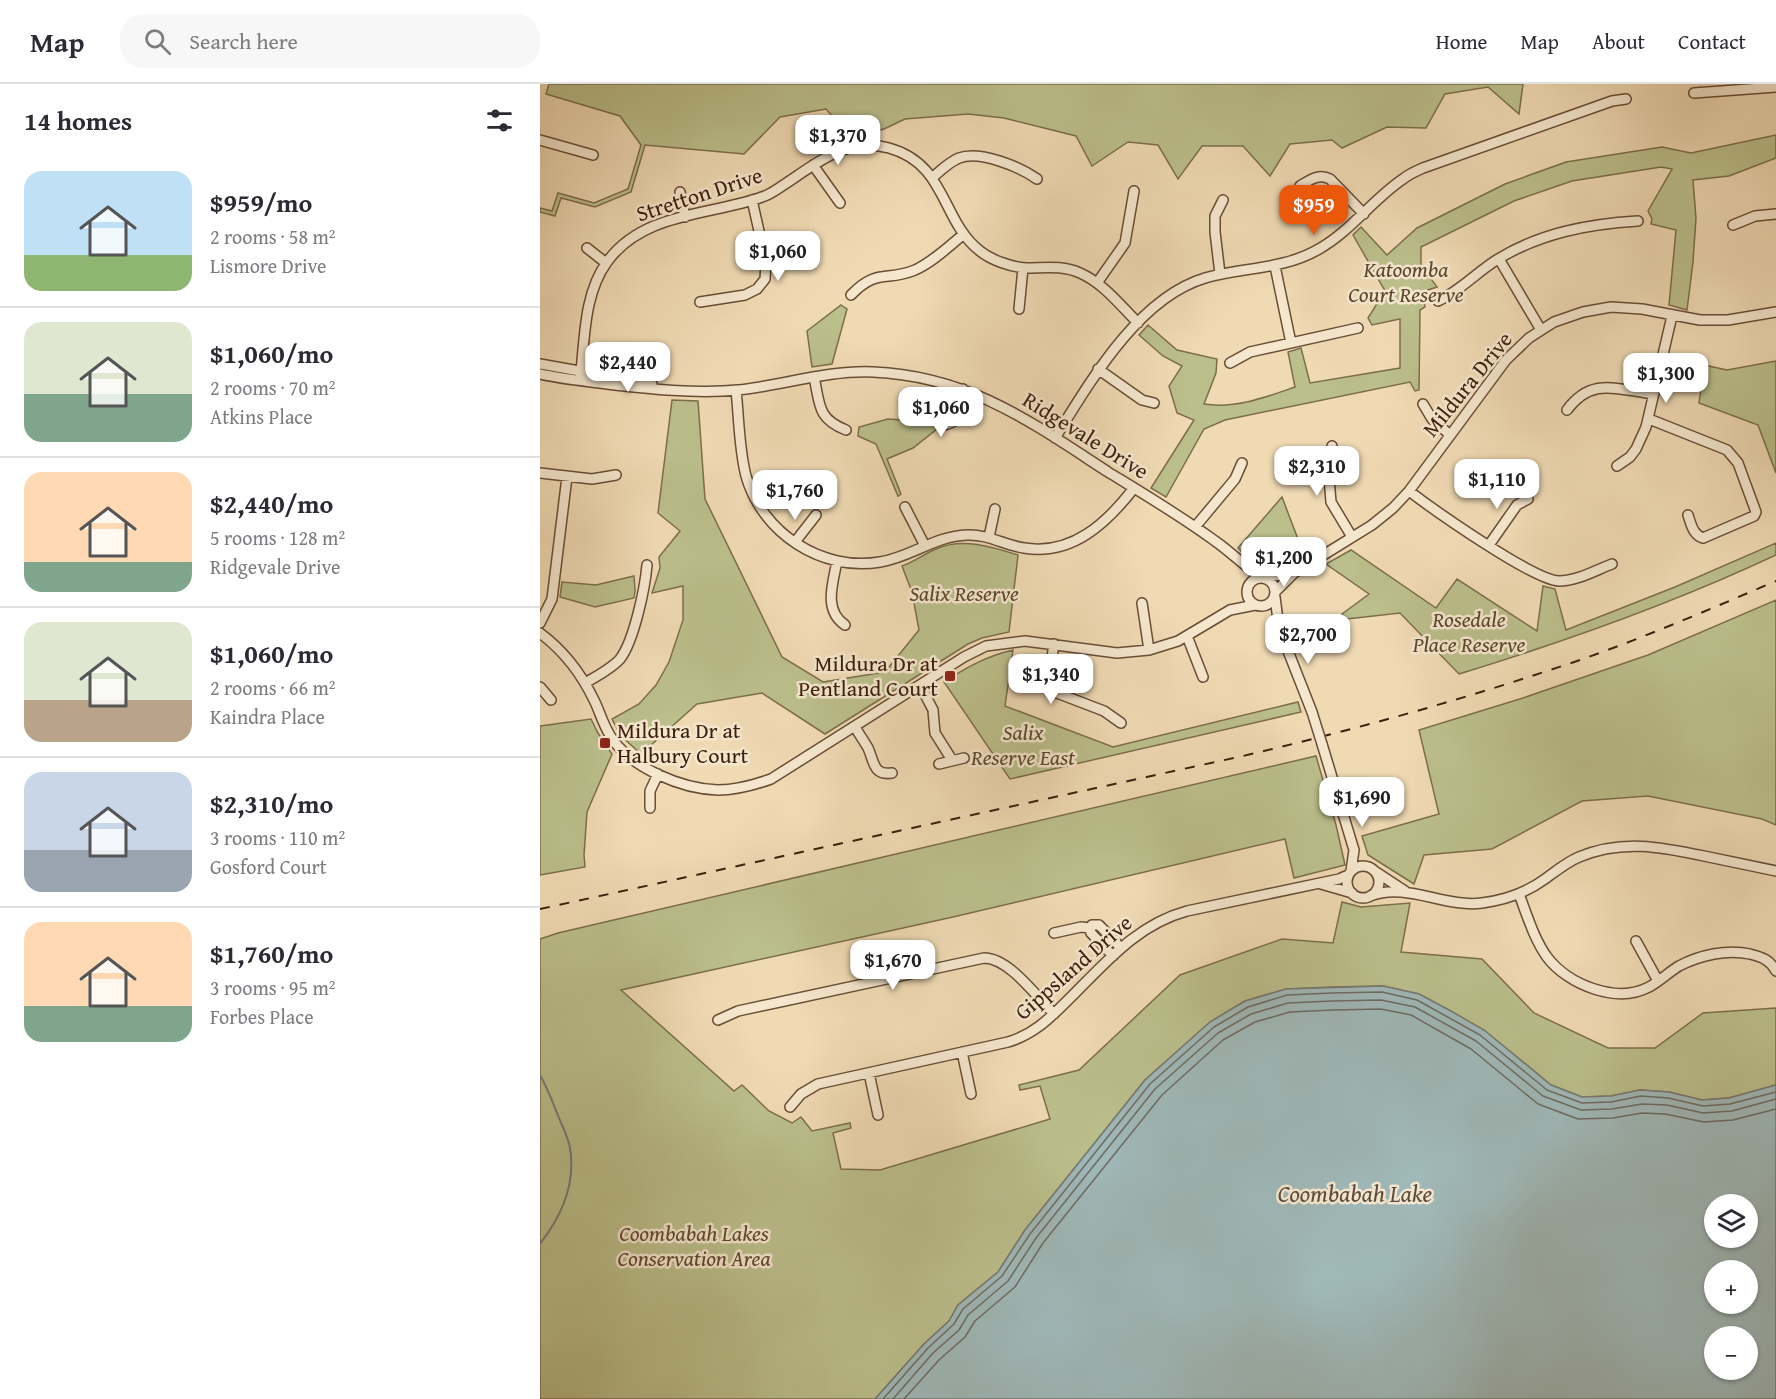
<!DOCTYPE html>
<html lang="en">
<head>
<meta charset="utf-8">
<style>
	:root { --surface:#fff; --page:#f7f7f7; --text:#2b2b33; --muted:#7c7c81; --line:#e1e1e2; --accent:#ea580c }
	body { margin:0; font-family:"Gentium Book Plus",serif; background:var(--page); color:var(--text); height:100vh; display:flex; flex-direction:column; font-size:22px; white-space:nowrap }
	* { box-sizing:border-box; margin:0 }
	p { font-size:20px; color:var(--muted) }
	.icon { flex:none; width:33px; height:33px; fill:none; stroke:currentColor; stroke-width:2; stroke-linecap:round; stroke-linejoin:round }
	.map { position:relative; flex:1; overflow:hidden }
	.panel { display:flex; flex-direction:column; background:var(--surface); width:540px }
	.panel>* { flex:none }
	.tools { position:absolute; left:1164px; top:1110px; display:grid; gap:12px }
	.tools a { display:grid; place-items:center; width:54px; height:54px; border-radius:50%; background:var(--surface); box-shadow:0 2px 4px #0004; font-size:30px }
	.price { position:absolute; translate:-50% -51px; padding:0 14px; border-radius:12px; background:#fff; color:#222; font-size:20px; line-height:39px; filter:drop-shadow(0 2px 3px #0008) }
	.price::after { content:''; position:absolute; left:50%; top:36px; width:18px; height:14px; margin-left:-9px; background:inherit; clip-path:polygon(0 0,100% 0,50% 100%) }
	.price.active { background:var(--accent); color:#fff }
	ul { padding:0; list-style:none }
	li { display:flex; align-items:center; gap:18px; height:150px; padding:0 24px }
	li+li { border-top:2px solid var(--line) }
	li span { display:grid; place-items:center; flex:none; width:168px; height:120px; border-radius:18px; color:#555 }
	li>.icon { margin-inline-start:auto }
	span .icon { width:72px; height:72px; fill:#fffc; stroke-width:1 }
	li b { font-size:26px }
	h2 { display:flex; justify-content:space-between; align-items:center; height:72px; padding:0 24px; font-size:26px }
	header { display:flex; align-items:center; gap:36px; box-sizing:border-box; height:84px; padding:0 30px; background:var(--surface); border-bottom:2px solid var(--line) }
	header strong { font-size:28px }
	nav { display:flex; gap:33px; margin-inline-start:auto; font-size:21px }
	.search { width:420px; height:54px; background:var(--page); display:flex; align-items:center; gap:15px; box-sizing:border-box; padding:0 21px; border-radius:24px; color:var(--muted); font-size:22px }
	main { display:flex; flex:1; min-height:0 }
	.map>svg:first-child { display:block }
</style>
</head>
<body>
<header>
<strong>Map</strong>
<div class="search"><svg class="icon" aria-label="search" viewBox="0 0 24 24"><circle cx="10" cy="10" r="6"/><path d="M15 15l6 6"/></svg>Search here</div>
<nav><a>Home</a><a>Map</a><a>About</a><a>Contact</a></nav>
</header>
<main>
<section class="panel">
<h2>14 homes<svg class="icon" aria-label="filters" viewBox="0 0 24 24"><path d="M4 7h16M4 17h16"/><circle cx="9" cy="7" r="2"/><circle cx="15" cy="17" r="2"/></svg></h2>
<ul>
<li><span style="background:linear-gradient(#bfe0f5 70%,#8fb573 0)"><svg class="icon" aria-label="home" viewBox="0 0 24 24"><path d="M3 11l9-7 9 7M6 9v11h12V9"/></svg></span><div><b>$959/mo</b><p>2 rooms · 58 m²</p><p>Lismore Drive</p></div></li>
<li><span style="background:linear-gradient(#dfe7d0 60%,#7fa58c 0)"><svg class="icon" aria-label="home" viewBox="0 0 24 24"><path d="M3 11l9-7 9 7M6 9v11h12V9"/></svg></span><div><b>$1,060/mo</b><p>2 rooms · 70 m²</p><p>Atkins Place</p></div></li>
<li><span style="background:linear-gradient(#ffd9b3 75%,#7fa58c 0)"><svg class="icon" aria-label="home" viewBox="0 0 24 24"><path d="M3 11l9-7 9 7M6 9v11h12V9"/></svg></span><div><b>$2,440/mo</b><p>5 rooms · 128 m²</p><p>Ridgevale Drive</p></div></li>
<li><span style="background:linear-gradient(#dfe7d0 65%,#b9a48a 0)"><svg class="icon" aria-label="home" viewBox="0 0 24 24"><path d="M3 11l9-7 9 7M6 9v11h12V9"/></svg></span><div><b>$1,060/mo</b><p>2 rooms · 66 m²</p><p>Kaindra Place</p></div></li>
<li><span style="background:linear-gradient(#c9d6e8 65%,#9aa5b1 0)"><svg class="icon" aria-label="home" viewBox="0 0 24 24"><path d="M3 11l9-7 9 7M6 9v11h12V9"/></svg></span><div><b>$2,310/mo</b><p>3 rooms · 110 m²</p><p>Gosford Court</p></div></li>
<li><span style="background:linear-gradient(#ffd9b3 70%,#7fa58c 0)"><svg class="icon" aria-label="home" viewBox="0 0 24 24"><path d="M3 11l9-7 9 7M6 9v11h12V9"/></svg></span><div><b>$1,760/mo</b><p>3 rooms · 95 m²</p><p>Forbes Place</p></div></li>
</ul>
</section>
<div class="map">
<svg width="1236" height="1315" viewBox="0 0 1236 1315">
	<rect width="100%" height="100%" fill="#f0dab4"/>
	<filter id="stains"><feTurbulence type="fractalNoise" baseFrequency=".00333" numOctaves="4"/><feColorMatrix values="0 0 0 0 .2 0 0 0 0 .09 0 0 0 0 .02 0 0 0 .5 -.17"/></filter>
	<radialGradient id="worn" r=".72"><stop offset=".6" stop-color="#630" stop-opacity="0"/><stop offset="1" stop-color="#630" stop-opacity=".3"/></radialGradient>
	<path fill="#bbbf8c" stroke="#7c6e4c" stroke-width="1.5" d="M9,0H983L979,30L948,3L905,10L886,44L847,43L802,64L792,56L750,60L730,92L703,62H662L638,95L618,61L588,58L552,82L536,52L464,34L428,30L365,35L344,45L312,54L286,25L240,33L204,70L105,61L91,108L55,123L21,114L15,132L0,128V124L12,127L18,109L54,119L88,105L101,61L80,32L6,10Z
		M1236,51V74L1189,92L1153,96L1156,134L1153,178L1147,226L1129,221L1136,146L1111,140L1112,135L1108,127L1132,85L1121,83L1032,97L974,117L881,163V181L897,203L888,206L883,214L885,223L880,226L879,306L875,307L870,298L685,336L664,345L626,413L611,404L654,336L637,329L629,302L642,282L623,272L599,251L608,241L637,266L677,275L676,289L664,320C696,325 726,313 755,303L748,268L761,264L770,299L860,284V235L832,241L828,234L845,207L813,151L821,143L847,171L877,144L965,100L1026,78L1122,63L1151,69Z
		M301,221L307,225L292,280L272,283L267,247Z
		M1236,277V389L1218,341L1159,319L1164,281L1187,286Z
		M132,316L158,317L165,415L242,573L283,598L345,588L379,546L372,508L362,482C374,478 384,470 396,465C422,453 453,463 478,471L469,548L442,554L428,560L285,650L222,609L157,620L101,670L81,652L72,635L99,620L116,601L129,578L143,536V502L112,509L120,484L119,473L140,447L118,429Z
		M348,335L393,338L397,345L373,364L347,375L361,410L358,412L336,360L318,352L319,343Z
		M742,413L764,471C733,490 724,491 698,464Z
		M1236,459V471C1134,519 1027,557 919,590L860,529L807,535L802,530L829,510L786,480L811,466L896,524L917,495L997,547L1003,502L1015,505L1026,546L1135,503Z
		M94,492L95,507L94,514L55,523L20,513L22,498L56,501Z
		M1236,516V741L1222,735L1108,712L1042,717L952,765L884,771L874,800L828,771L822,752L899,730L879,646L983,614L1108,571Z
		M473,566L465,622L573,663L758,618L761,628L470,695L404,598C427,583 447,572 473,566Z
		M51,635L58,649L72,670L47,728L44,771L45,783L0,791V642Z
		M776,672L796,741L805,781L754,794L745,755L413,833L81,906L194,1007L202,1001L229,1027L252,1039L261,1033L272,1047L310,1039L311,1044L293,1049L301,1085L340,1086L510,1035L500,1002L480,1006L479,1001L539,986L640,891L742,855L793,859L802,818L821,823L870,819L861,868L942,875L994,929L1068,964H1115L1163,929L1236,924V1001L1189,1014L1162,1016L1129,1008L1100,1006L1071,1012L1042,1013L1011,1001L944,946L879,910L843,902L792,903L746,905L705,917L670,938L605,996L485,1146L458,1188L418,1221L409,1237L384,1260L335,1315H0V855L18,849Z"/>
	<path fill="#9fb8b8" stroke="#777a73" stroke-width="1.5" fill-rule="evenodd" d="M843,902L879,910L911,927L944,946L1011,1001L1042,1013L1071,1012L1100,1006L1129,1008L1162,1016L1189,1014L1236,1001V1315H335L384,1260L409,1237L418,1221L458,1188L485,1146L605,996L670,938L705,917L746,905ZM1174,1120H1208V1154H1174ZM1174,1186H1208V1220H1174ZM1174,1252H1208V1286H1174Z"/>
	<g fill="none" stroke-linecap="round" stroke-linejoin="round">
		<path stroke="#6e6b62" stroke-width="1.5" d="M343,1315L388,1264L414,1240L423,1225L462,1192L490,1150L610,1000L674,943L708,923L747,911L792,909L842,908L877,916L940,951L1007,1006L1042,1019L1071,1018L1101,1012L1128,1014L1163,1022L1190,1020L1236,1008
			M353,1315L393,1269L419,1246L428,1231L468,1197L496,1154L615,1005L678,949L711,930L748,919L792,917L841,916L875,923L936,957L1003,1012L1041,1026L1072,1025L1102,1020L1127,1021L1163,1029L1192,1027L1236,1015
			M364,1315L399,1276L425,1253L435,1237L475,1203L503,1159L622,1011L683,956L715,938L750,928L793,926L841,925L871,931L931,965L998,1020L1038,1035L1073,1034L1102,1029L1125,1030L1164,1038L1193,1036L1236,1025"/>
		<path stroke="#777a73" stroke-width="2" d="M0,991C8,1005 13,1019 19,1034C23,1044 28,1053 30,1064C36,1100 21,1133 0,1160"/>
		<defs>
			<path id="minor" d="M1154,9L1236,3
				M0,56L53,71
				M273,81L300,119
				M392,94C400,87 409,78 419,74C440,66 480,83 497,95
				M760,102C770,96 779,89 790,95L824,130
				M140,108L145,133
				M1193,141L1215,132L1236,130
				M47,164L66,179
				M959,175L1001,246
				M735,182L751,259
				M680,190L675,148V132L683,116
				M557,199L585,159L594,107
				M311,211C337,184 346,198 375,186C393,178 409,162 424,150
				M898,217C920,207 937,188 958,175C1001,149 1048,140 1098,137
				M160,218L205,211L217,205L225,195L226,178L212,116
				M479,225L483,184
				M690,279L710,268L818,244
				M0,280L112,300
				M558,285L602,316L614,319
				M0,290C22,295 45,297 67,300C110,305 155,310 199,306C244,301 288,286 333,288C429,292 491,338 568,388C604,410 641,432 675,457C691,468 704,482 721,493
				M274,293C280,320 277,335 306,346
				M40,296C45,257 43,211 67,178C103,128 169,132 222,113C229,111 236,106 242,102C276,80 306,52 349,64C407,80 401,137 440,167C451,176 471,183 486,184C505,184 522,181 540,189C563,199 580,221 598,239
				M409,301L400,332V336L405,341L413,338L423,305
				M196,306C199,334 199,365 206,392C222,449 282,488 340,478C371,473 395,452 427,451C448,450 464,461 484,464C532,472 567,439 594,404
				M883,320L892,335L910,351
				M1027,326C1052,292 1078,306 1114,310
				M1109,335L1187,366L1198,379L1216,428L1214,432L1163,454C1153,451 1151,440 1148,431
				M515,354C550,298 598,214 665,194C703,183 743,186 779,165C811,147 833,115 863,95C869,90 876,87 883,84L1072,17L1086,15
				M792,362L788,382L791,418L812,453
				M1077,382L1090,373L1096,365L1106,343L1132,232
				M0,389L52,395L76,391
				M869,407C894,426 993,496 1019,497C1037,497 1056,486 1072,480
				M365,423L385,462
				M655,443L695,395L702,379
				M449,453L455,425
				M255,458L276,431
				M949,461L977,421L988,415
				M297,477C293,499 283,526 305,541
				M707 508a14 14 0 1 1 28 0a14 14 0 1 1-28 0Z
				M725,494L757,487L777,475L832,441L853,424L869,407L966,276L989,254L1014,238L1043,228L1071,223L1102,225L1160,236H1188L1236,228
				M735,508L755,488
				M735,513L739,544L772,628
				M602,519L609,566
				M0,539L12,515L27,393
				M0,549C23,566 41,589 54,616C60,628 63,641 71,653C91,684 142,705 178,706C197,706 214,701 231,695L424,573L446,562L485,557L577,569L609,566L638,557L690,526L715,521
				M647,552L663,593
				M514,560L509,593L511,603L517,609L564,627L581,639
				M45,599C57,592 71,585 80,575C94,557 105,504 107,481
				M380,601L393,626L395,649L412,676
				M0,603L11,616
				M315,643C319,650 324,657 328,664C334,677 333,692 352,689
				M782,660L814,766L811,787
				M399,680L424,674
				M110,724V707L118,690
				M807 798a16 16 0 1 1 32 0a16 16 0 1 1-32 0Z
				M836,788L865,807
				M781,800L812,809
				M979,810C987,831 994,855 1007,873C1028,901 1077,920 1109,903C1120,897 1129,888 1139,882C1160,871 1187,865 1210,870C1222,873 1230,876 1236,887
				M830,812C867,798 904,824 942,819C965,816 986,809 1005,795C1016,787 1027,778 1039,773C1082,755 1121,763 1164,772C1188,777 1212,782 1236,787
				M514,849L541,843L550,844
				M1096,857L1118,897
				M573,872L551,849L550,846L552,841H559L581,864
				M178,936L198,927L444,874C469,874 496,912 514,930
				M422,968L431,1010
				M329,989L338,1031
				M250,1023L261,1010L278,1000L468,958C492,951 508,936 525,919C563,882 595,841 647,827L799,795L808,791"/>
		</defs>
		<use href="#minor" stroke="#694d36" stroke-width="12"/>
		<use href="#minor" stroke="#f5e7ce" stroke-width="9"/>
		<path stroke="#3c1e0c" stroke-width="2" stroke-dasharray="10 10" stroke-linecap="butt" d="M0,825L703,672C805,648 907,620 1007,587C1085,562 1161,529 1236,497"/>
		<defs>
			<path id="minor-bridge" d="M772,628L782,660"/>
		</defs>
		<use href="#minor-bridge" stroke="#694d36" stroke-width="12" stroke-linecap="butt"/>
		<use href="#minor-bridge" stroke="#f5e7ce" stroke-width="9"/>
	</g>
	<g fill="#8f2418" stroke="#f5e7ce" stroke-width="2">
		<rect x="404" y="586" width="12" height="12" rx="3"/>
		<rect x="59" y="653" width="12" height="12" rx="3"/>
	</g>
	<g text-anchor="middle" dominant-baseline="central" stroke-width="5" stroke-linejoin="round" paint-order="stroke">
		<g font-size="22" fill="#3c1e0c" stroke="#f5e7ce">
			<text transform="translate(159 110) rotate(-18)">Stretton Drive</text>
			<text transform="translate(927 300) rotate(-51)">Mildura Drive</text>
			<text transform="translate(546 351) rotate(32)">Ridgevale Drive</text>
			<text transform="translate(533 883) rotate(-41)">Gippsland Drive</text>
		</g>
		<g font-size="22" font-style="italic" fill="#5c462c" stroke="#f5e7ce">
			<text x="866" y="185">Katoomba<tspan x="866" dy="25">Court Reserve</tspan></text>
			<text x="424" y="509">Salix Reserve</text>
			<text x="929" y="535">Rosedale<tspan x="929" dy="25">Place Reserve</tspan></text>
			<text x="483" y="648">Salix<tspan x="483" dy="25">Reserve East</tspan></text>
			<text x="154" y="1149">Coombabah Lakes<tspan x="154" dy="25">Conservation Area</tspan></text>
		</g>
		<g font-size="22" fill="#3c1e0c" stroke="#f5e7ce" text-anchor="end">
			<text x="398" y="579">Mildura Dr at<tspan x="398" dy="25">Pentland Court</tspan></text>
			<text x="77" y="646" text-anchor="start">Mildura Dr at<tspan x="77" dy="25">Halbury Court</tspan></text>
		</g>
		<g font-size="24" font-style="italic" fill="#5a4c40" stroke="#f5e7ce">
			<text x="815" y="1109">Coombabah Lake</text>
		</g>
	</g>
	<rect width="100%" height="100%" filter="url(#stains)"/>
	<rect width="100%" height="100%" fill="url(#worn)"/>
</svg>
<div class="tools">
<a><svg class="icon" aria-label="layers" viewBox="0 0 24 24"><path d="M12 4l9 5-9 5-9-5zM3 14l9 5 9-5"/></svg></a>
<a>+</a>
<a>−</a>
</div>
<b class="price" style="left:298px;top:82px">$1,370</b>
<b class="price active" style="left:774px;top:152px">$959</b>
<b class="price" style="left:238px;top:198px">$1,060</b>
<b class="price" style="left:88px;top:309px">$2,440</b>
<b class="price" style="left:1126px;top:320px">$1,300</b>
<b class="price" style="left:401px;top:354px">$1,060</b>
<b class="price" style="left:777px;top:413px">$2,310</b>
<b class="price" style="left:957px;top:426px">$1,110</b>
<b class="price" style="left:255px;top:437px">$1,760</b>
<b class="price" style="left:744px;top:504px">$1,200</b>
<b class="price" style="left:768px;top:581px">$2,700</b>
<b class="price" style="left:511px;top:621px">$1,340</b>
<b class="price" style="left:822px;top:744px">$1,690</b>
<b class="price" style="left:353px;top:907px">$1,670</b>
</div>
</main>
</body>
</html>
